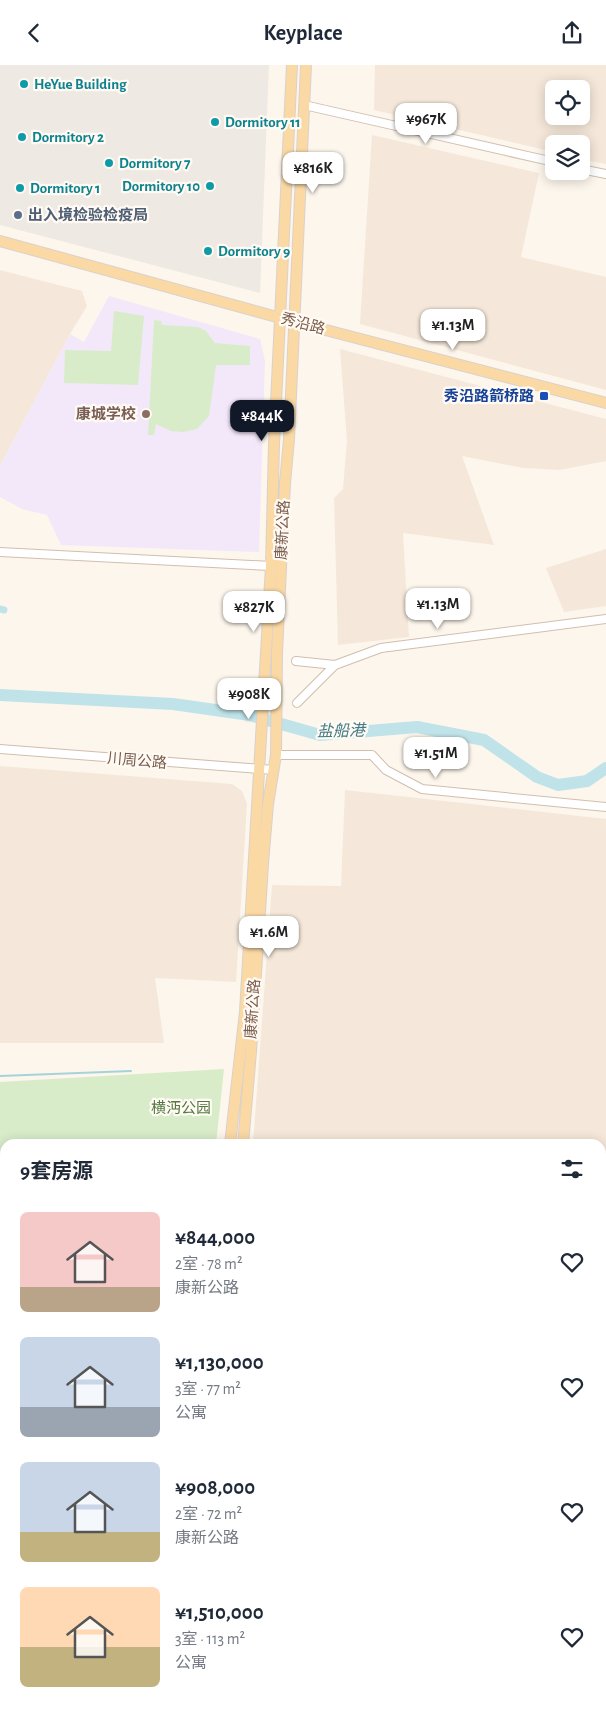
<!DOCTYPE html>
<html lang="zh">
<head>
<meta charset="utf-8">
<style>
	:root { --surface:#fff; --page:#f2f2f3; --text:#1f2937; --muted:#747a83; --accent:#111827 }
	body { margin:0; font-family:"Alegreya Sans","Noto Sans SC",sans-serif; background:var(--page); color:var(--text); height:100vh; display:flex; flex-direction:column; font-size:19px; white-space:nowrap }
	* { box-sizing:border-box; margin:0 }
	p { font-size:16px; color:var(--muted) }
	.icon { flex:none; width:28px; height:28px; fill:none; stroke:currentColor; stroke-width:2; stroke-linecap:round; stroke-linejoin:round }
	.map { position:relative; flex:1; overflow:hidden }
	.details { position:absolute; left:0px; top:1074px; width:606px; height:571px; display:flex; flex-direction:column; background:var(--surface); border-radius:15px 15px 0 0; box-shadow:0 2px 12px #0003 }
	.details>* { flex:none }
	.tools { position:absolute; left:545px; top:15px; display:grid; gap:10px }
	.tools a { display:grid; place-items:center; width:45px; height:45px; border-radius:8px; background:var(--surface); box-shadow:0 2px 12px #0003; font-size:25px }
	.price { position:absolute; translate:-50% -42px; padding:0 11px; border-radius:10px; background:#fff; color:#222; font-size:16px; line-height:32px; filter:drop-shadow(0 1px 2px #0008) }
	.price::after { content:''; position:absolute; left:50%; top:30px; width:15px; height:11px; margin-left:-8px; background:inherit; clip-path:polygon(0 0,100% 0,50% 100%) }
	.price.active { background:var(--accent); color:#fff }
	ul { padding:0; list-style:none }
	li { display:flex; align-items:center; gap:15px; height:125px; padding:0 20px }
	li span { display:grid; place-items:center; flex:none; width:140px; height:100px; border-radius:8px; color:#555 }
	li>.icon { margin-inline-start:auto }
	span .icon { width:60px; height:60px; fill:#fffc; stroke-width:1 }
	li b { font-size:21px }
	h2 { display:flex; justify-content:space-between; align-items:center; height:60px; padding:0 20px; font-size:21px }
	header { display:flex; justify-content:space-between; align-items:center; height:65px; padding:0 20px; background:var(--surface); font-size:22px; font-weight:700 }
	.map>svg:first-child { display:block }
</style>
</head>
<body>
<header><svg class="icon" aria-label="back" viewBox="0 0 24 24"><path d="M15 5l-7 7 7 7"/></svg>Keyplace<svg class="icon" aria-label="share" viewBox="0 0 24 24"><path d="M12 15V3M7 8l5-5 5 5M5 13v7h14v-7"/></svg></header>
<div class="map">
<svg width="606" height="1644" viewBox="0 0 606 1644">
	<rect width="100%" height="100%" fill="#fdf6ec"/>
	<path fill="#f5e8da" fill-rule="evenodd" d="M375,0H606V99L581,94V79H554V87L374,45ZM554,24H581V51H554Z
		M372,70L539,108L521,192L606,212V325L360,259Z
		M0,205L82,226L87,241L70,269L0,401Z
		M340,284L606,354V396L560,405L523,403L462,391L494,480L403,468L409,572L338,580L334,433L343,424L347,376Z
		M606,484V541L564,547L546,503Z
		M0,701L232,719L242,726L247,739L236,917L155,913L164,978H0Z
		M345,725L606,754V1247H601V1079H253L272,820L341,821Z"/>
	<path fill="#efe9e4" d="M0,0H269L260,228L0,160Z"/>
	<path fill="#f3e8fa" d="M109,231L260,274L265,296L259,487L61,480L47,450L22,444L0,432V401L70,269L84,277Z"/>
	<path fill="#d8ecc9" d="M114,246L144,251L138,320L64,318L65,285L111,286Z
		M154,255L161,256L162,260L198,262L206,266L215,278L250,281V300H216L209,351L197,364L183,367L171,366L156,359L154,370H148Z
		M224,1004L216,1079H5V1640H229V1644H0V1017Z
		M601,1260H606V1644H275L274,1640H601Z"/>
	<g fill="none" stroke-linecap="round" stroke-linejoin="round">
		<path stroke="#a5d3da" stroke-width="2" d="M0,1011L131,1006"/>
		<path stroke="#bfe3e8" stroke-width="7" d="M0,544L4,545"/>
		<path stroke="#bfe3e8" stroke-width="12" d="M0,630L173,639L250,650L320,670L417,662L484,675L537,712L558,720L587,716L606,703"/>
		<defs>
			<path id="minor" d="M304,40L554,97
				M581,104L606,109
				M0,487L271,501
				M296,596L335,600
				M297,638L335,600L381,583L606,554
				M0,684L274,705
				M276,690H372L386,705L422,724L606,742"/>
			<path id="major" d="M0,176L295,257L606,338
				M230,1079L245,947L271,501L274,380L292,0
				M243,1079L251,987L263,799L268,739L276,690L277,588L285,418L289,374L306,0
				M0,1221L5,1222
				M246,1640V1644
				M258,1640V1644"/>
		</defs>
		<use href="#minor" stroke="#d1beb0" stroke-width="10"/>
		<use href="#major" stroke="#dad1cd" stroke-width="12"/>
		<use href="#minor" stroke="#fff" stroke-width="8"/>
		<use href="#major" stroke="#fbd9a5" stroke-width="10"/>
	</g>
	<g fill="#0f9aa8" stroke="#fffaf3" stroke-width="2">
		<circle cx="24" cy="19" r="5"/>
		<circle cx="215" cy="57" r="5"/>
		<circle cx="22" cy="72" r="5"/>
		<circle cx="109" cy="98" r="5"/>
		<circle cx="210" cy="121" r="5"/>
		<circle cx="20" cy="123" r="5"/>
		<circle cx="208" cy="186" r="5"/>
	</g>
	<circle fill="#5c6f8a" stroke="#fffaf3" stroke-width="2" cx="18" cy="150" r="5"/>
	<rect fill="#1a4fb4" stroke="#fffaf3" stroke-width="2" x="539" y="326" width="10" height="10" rx="2.5"/>
	<circle fill="#8d6e63" stroke="#fffaf3" stroke-width="2" cx="146" cy="349" r="5"/>
	<g text-anchor="middle" dominant-baseline="central" stroke-width="4.5" stroke-linejoin="round" paint-order="stroke">
		<g font-size="15" font-weight="bold" fill="#0d838f" stroke="#fffaf3" text-anchor="start">
			<text x="34" y="19">HeYue Building</text>
			<text x="225" y="57">Dormitory 11</text>
			<text x="32" y="72">Dormitory 2</text>
			<text x="119" y="98">Dormitory 7</text>
			<text x="200" y="121" text-anchor="end">Dormitory 10</text>
			<text x="30" y="123">Dormitory 1</text>
			<text x="218" y="186">Dormitory 9</text>
		</g>
		<g font-size="15" font-weight="bold" fill="#4e5e75" stroke="#fffaf3" text-anchor="start">
			<text x="28" y="150">出入境检验检疫局</text>
		</g>
		<g font-size="15" fill="#7a5c4d" stroke="#fffaf3">
			<text transform="translate(303 259) rotate(15)">秀沿路</text>
			<text transform="translate(283 465) rotate(-87)">康新公路</text>
			<text transform="translate(137 696) rotate(5)">川周公路</text>
			<text transform="translate(253 944) rotate(-86)">康新公路</text>
		</g>
		<g font-size="15" font-weight="bold" fill="#164399" stroke="#fffaf3" text-anchor="end">
			<text x="534" y="331">秀沿路箭桥路</text>
		</g>
		<g font-size="15" font-weight="bold" fill="#785e54" stroke="#fffaf3" text-anchor="end">
			<text x="136" y="349">康城学校</text>
		</g>
		<g font-size="15" fill="#537a41" stroke="#fffaf3">
			<text x="181" y="1043">横沔公园</text>
		</g>
		<g font-size="16" font-style="italic" fill="#437c86" stroke="#fffaf3">
			<text transform="translate(341 666) rotate(-1)">盐船港</text>
		</g>
	</g>
</svg>
<div class="tools">
<a><svg class="icon" aria-label="locate" viewBox="0 0 24 24"><circle cx="12" cy="12" r="6"/><path d="M12 2v4M12 18v4M2 12h4M18 12h4"/></svg></a>
<a><svg class="icon" aria-label="layers" viewBox="0 0 24 24"><path d="M12 4l9 5-9 5-9-5zM3 14l9 5 9-5"/></svg></a>
</div>
<b class="price" style="left:426px;top:80px">¥967K</b>
<b class="price" style="left:313px;top:129px">¥816K</b>
<b class="price" style="left:453px;top:286px">¥1.13M</b>
<b class="price active" style="left:262px;top:377px">¥844K</b>
<b class="price" style="left:438px;top:565px">¥1.13M</b>
<b class="price" style="left:254px;top:568px">¥827K</b>
<b class="price" style="left:249px;top:655px">¥908K</b>
<b class="price" style="left:436px;top:714px">¥1.51M</b>
<b class="price" style="left:269px;top:893px">¥1.6M</b>
<section class="details">
<h2>9套房源<svg class="icon" aria-label="filters" viewBox="0 0 24 24"><path d="M4 7h16M4 17h16"/><circle cx="9" cy="7" r="2"/><circle cx="15" cy="17" r="2"/></svg></h2>
<ul>
<li><span style="background:linear-gradient(#f6c9c9 75%,#b9a48a 0)"><svg class="icon" aria-label="home" viewBox="0 0 24 24"><path d="M3 11l9-7 9 7M6 9v11h12V9"/></svg></span><div><b>¥844,000</b><p>2室 · 78 m²</p><p>康新公路</p></div><svg class="icon" aria-label="heart" viewBox="0 0 24 24"><path d="M12 20l-8-8c-3-5 5-10 8-4 3-6 11-1 8 4z"/></svg></li>
<li><span style="background:linear-gradient(#c9d6e8 70%,#9aa5b1 0)"><svg class="icon" aria-label="home" viewBox="0 0 24 24"><path d="M3 11l9-7 9 7M6 9v11h12V9"/></svg></span><div><b>¥1,130,000</b><p>3室 · 77 m²</p><p>公寓</p></div><svg class="icon" aria-label="heart" viewBox="0 0 24 24"><path d="M12 20l-8-8c-3-5 5-10 8-4 3-6 11-1 8 4z"/></svg></li>
<li><span style="background:linear-gradient(#c9d6e8 70%,#c2b280 0)"><svg class="icon" aria-label="home" viewBox="0 0 24 24"><path d="M3 11l9-7 9 7M6 9v11h12V9"/></svg></span><div><b>¥908,000</b><p>2室 · 72 m²</p><p>康新公路</p></div><svg class="icon" aria-label="heart" viewBox="0 0 24 24"><path d="M12 20l-8-8c-3-5 5-10 8-4 3-6 11-1 8 4z"/></svg></li>
<li><span style="background:linear-gradient(#ffd9b3 60%,#c2b280 0)"><svg class="icon" aria-label="home" viewBox="0 0 24 24"><path d="M3 11l9-7 9 7M6 9v11h12V9"/></svg></span><div><b>¥1,510,000</b><p>3室 · 113 m²</p><p>公寓</p></div><svg class="icon" aria-label="heart" viewBox="0 0 24 24"><path d="M12 20l-8-8c-3-5 5-10 8-4 3-6 11-1 8 4z"/></svg></li>
</ul>
</section>
</div>
</body>
</html>
